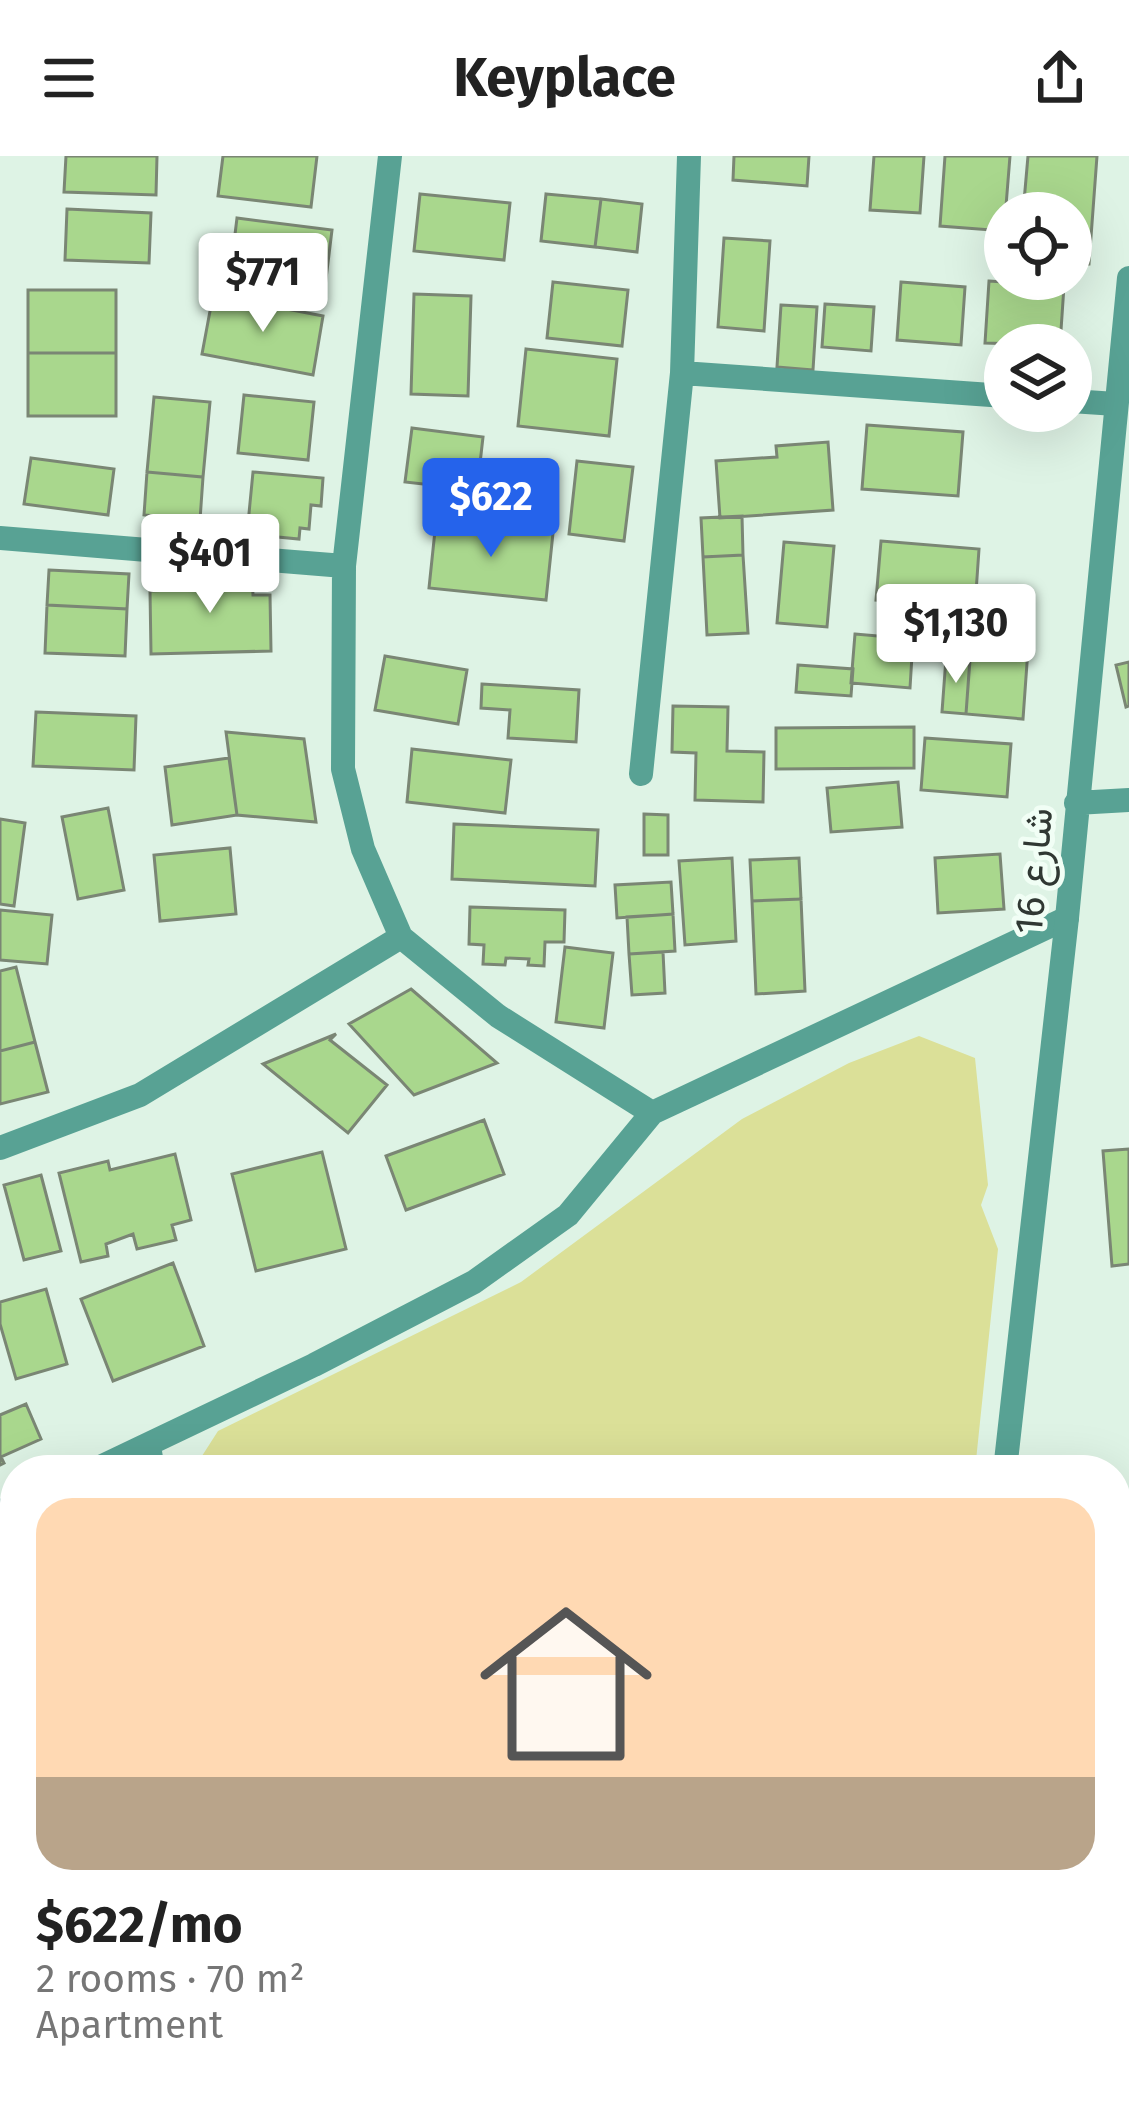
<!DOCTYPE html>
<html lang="en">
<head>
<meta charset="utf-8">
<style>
	:root { --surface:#fff; --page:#f6f6f6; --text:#222; --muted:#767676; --accent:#2563eb }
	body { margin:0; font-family:"Fira Sans",Vazirmatn,sans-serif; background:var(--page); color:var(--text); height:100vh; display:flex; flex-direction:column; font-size:45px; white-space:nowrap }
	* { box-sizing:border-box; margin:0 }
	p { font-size:39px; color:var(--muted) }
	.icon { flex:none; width:66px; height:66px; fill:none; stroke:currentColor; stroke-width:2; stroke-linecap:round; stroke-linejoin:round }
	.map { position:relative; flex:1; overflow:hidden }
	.drawer { position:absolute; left:0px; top:1299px; width:1131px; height:663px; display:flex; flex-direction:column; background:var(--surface); border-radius:48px 48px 0 0; box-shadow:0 12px 48px #0002 }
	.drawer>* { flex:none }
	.controls { position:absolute; left:984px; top:36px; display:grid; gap:24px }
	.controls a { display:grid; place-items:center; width:108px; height:108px; border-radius:50%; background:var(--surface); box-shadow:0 12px 48px #0002; font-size:60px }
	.price { position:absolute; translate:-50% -102px; padding:0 27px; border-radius:12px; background:#fff; color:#222; font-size:39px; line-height:78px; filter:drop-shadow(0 3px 6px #0008) }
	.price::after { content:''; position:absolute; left:50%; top:72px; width:36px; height:27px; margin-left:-18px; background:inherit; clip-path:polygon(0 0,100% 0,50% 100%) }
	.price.selected { background:var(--accent); color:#fff }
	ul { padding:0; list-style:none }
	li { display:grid; align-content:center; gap:24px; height:636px; padding:0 36px }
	li span { display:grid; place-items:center; height:372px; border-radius:36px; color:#555 }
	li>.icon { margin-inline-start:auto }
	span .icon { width:216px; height:216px; fill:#fffc; stroke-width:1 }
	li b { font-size:51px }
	header { display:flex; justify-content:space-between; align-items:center; height:156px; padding:0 36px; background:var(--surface); font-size:54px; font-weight:700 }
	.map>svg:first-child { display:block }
</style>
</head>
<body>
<header><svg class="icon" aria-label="menu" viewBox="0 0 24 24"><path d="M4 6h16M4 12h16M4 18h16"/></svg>Keyplace<svg class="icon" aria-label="share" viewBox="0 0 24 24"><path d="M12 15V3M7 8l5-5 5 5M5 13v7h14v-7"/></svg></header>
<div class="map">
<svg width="1129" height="1960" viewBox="0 0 1129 1960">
	<rect width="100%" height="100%" fill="#def3e5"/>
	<path fill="#dbe098" d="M919,880L975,902L988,1029L981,1049L998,1093L975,1314H193L218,1275L521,1126L742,963L849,907Z"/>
	<path fill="#a9d78d" stroke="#7a8674" stroke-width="3" d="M66,0H157L156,39L64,36Z
		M223,0H317L311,51L218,40Z
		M734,0H809L807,30L733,24Z
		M874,0H924L920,57L870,54Z
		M945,0H1010L1004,75L940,70Z
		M1028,0H1097L1089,108L1071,109V57H1023Z
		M420,38L510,47L504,104L414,95Z
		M546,38L601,43L595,91L541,85Z
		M601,43L642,48L637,96L595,91Z
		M67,53L151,57L149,107L65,104Z
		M237,62L332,74L325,131L230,119Z
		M724,82L770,85L764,175L718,171Z
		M989,125L1064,130L1060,189L985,187Z
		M553,126L628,134L622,190L547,182Z
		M901,126L965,131L961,189L897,184Z
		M28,134H116V197H28Z
		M414,138L471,140L468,240L411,238Z
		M213,139L323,160L313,219L202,198Z
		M825,148L874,151L871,195L822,191Z
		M781,149L817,151L813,214L777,211Z
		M526,193L617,203L609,280L518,270Z
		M28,197H116V260H28Z
		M244,239L314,246L308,304L238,297Z
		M154,241L210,246L203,321L147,316Z
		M867,269L963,276L958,340L862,333Z
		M412,272L483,281L477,334L405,326Z
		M828,286L833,354L720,362L716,305L777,301L776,290Z
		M31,302L114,313L108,359L24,348Z
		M577,305L633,311L624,385L569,378Z
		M147,316L203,321L200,364L144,359Z
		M253,316L323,322L321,350L311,349L309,373L300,372L299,383L247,378Z
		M742,360L743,399L703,401L701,362Z
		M436,365L553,377L546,444L429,432Z
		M881,385L979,393L975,451L876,444Z
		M784,386L834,390L827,471L777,467Z
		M743,399L748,477L707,479L703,401Z
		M49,414L129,418L127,453L47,449Z
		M252,418L253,439H270L271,495L151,498L150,435L167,434V420Z
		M47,449L127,453L125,500L45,497Z
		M855,478L913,483L910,532L851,527Z
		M971,488L1028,493L1023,563L966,558Z
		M385,500L467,514L458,568L375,554Z
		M946,502L970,504L966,558L942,556Z
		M1129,506V550L1126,551L1116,509Z
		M798,509L853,513L851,540L796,536Z
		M482,528L579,534L576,586L508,582L510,554L481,552Z
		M673,550L728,551L727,595L764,596L763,646L695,644L696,597L672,596Z
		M36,556L136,560L134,614L33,610Z
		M914,571V612L776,613V572Z
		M226,576L304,583L316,666L237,659Z
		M925,582L1011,588L1007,641L921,634Z
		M412,593L511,604L505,657L407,646Z
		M229,602L237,659L172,669L165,611Z
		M898,626L902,671L831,676L827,632Z
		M108,652L124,734L78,743L62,661Z
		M644,658L668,659V699H644Z
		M0,663L25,667L14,750L0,748Z
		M454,668L598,674L595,730L452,723Z
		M230,692L236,758L160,765L154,699Z
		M1000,698L1004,753L938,757L935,702Z
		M732,702L736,785L685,789L679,705Z
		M799,702L801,743L752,745L750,704Z
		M671,726L673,758L617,762L615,729Z
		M801,743L805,835L756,838L752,745Z
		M470,751L565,754L564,786H545L544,810L528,809L529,803L506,802L505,809L483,808L484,789L469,788Z
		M0,754L52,759L47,808L0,804Z
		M673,758L675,795L629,798L627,761Z
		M565,791L613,797L604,872L556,866Z
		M663,796L665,837L632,839L629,798Z
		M16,811L35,886L0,895V815Z
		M411,833L497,907L414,939L349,868Z
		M336,878L330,884L387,929L348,977L263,908Z
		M35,886L48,936L0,948V895Z
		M484,964L504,1018L406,1054L386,1000Z
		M1129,993V1108L1112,1110L1103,995Z
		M322,996L346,1093L256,1115L232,1018Z
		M175,998L191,1064L172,1069L176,1084L137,1093L133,1078L106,1088L108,1100L81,1106L59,1017L108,1005L110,1014Z
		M41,1019L61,1095L24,1104L4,1029Z
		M173,1107L204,1190L113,1225L81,1143Z
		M46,1133L67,1208L16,1223L0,1168V1146Z
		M26,1248L41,1283L1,1301L4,1307L0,1309V1259Z
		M15,1385V1486L0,1491V1390Z
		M15,1510V1589H0V1513Z
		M1116,1566L1129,1567V1692L1116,1691Z
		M0,1610L15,1611V1681L0,1680Z
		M0,1880L15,1881V1947H28L27,1960H0Z
		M28,1947H161L160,1960H27Z
		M161,1947H262V1960H160Z
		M277,1947H316V1960H277Z
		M428,1947H468V1960H427Z
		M506,1947H581V1960H505Z
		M710,1947H765V1960H711Z
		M792,1947H842L841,1960H792Z
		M976,1947H1093V1960H976Z"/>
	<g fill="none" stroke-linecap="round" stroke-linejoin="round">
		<path stroke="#58a294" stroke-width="24" d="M682,217L1005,240
			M1071,245L1116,248
			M0,382L344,410L343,613L363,693L401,781L498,860L652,957L1067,762
			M344,410L390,0
			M641,618L682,217L689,0
			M0,992L140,939L401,781
			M149,1290L153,1314
			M94,1314L314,1209L474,1126L568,1059L652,957
			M0,1356L15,1349
			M1116,1425L1129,1426
			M7,1601H15
			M1116,1814L1129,1813
			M616,1960L617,1947"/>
		<path stroke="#58a294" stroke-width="24" d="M1076,647L1129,644
			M1005,1314L1067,762L1129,122
			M929,1960L931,1947"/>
	</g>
	<g text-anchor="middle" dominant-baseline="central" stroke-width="10" stroke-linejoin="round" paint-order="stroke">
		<g font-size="39" fill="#303833" stroke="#f1fef5">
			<text transform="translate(1034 715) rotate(-85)">شارع 16</text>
		</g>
	</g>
</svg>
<div class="controls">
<a><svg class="icon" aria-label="locate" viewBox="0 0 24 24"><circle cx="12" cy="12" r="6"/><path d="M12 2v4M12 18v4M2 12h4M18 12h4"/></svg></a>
<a><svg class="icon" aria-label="layers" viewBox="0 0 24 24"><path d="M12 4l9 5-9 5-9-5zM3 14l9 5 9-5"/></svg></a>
</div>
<b class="price" style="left:263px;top:179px">$771</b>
<b class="price selected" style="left:491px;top:404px">$622</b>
<b class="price" style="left:210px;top:460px">$401</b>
<b class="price" style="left:956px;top:530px">$1,130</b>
<section class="drawer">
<ul>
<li><span style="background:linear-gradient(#ffd9b3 75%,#b9a48a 0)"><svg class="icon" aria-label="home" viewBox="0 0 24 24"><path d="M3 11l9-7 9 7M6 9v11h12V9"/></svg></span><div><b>$622/mo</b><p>2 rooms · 70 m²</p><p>Apartment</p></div></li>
</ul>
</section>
</div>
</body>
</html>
